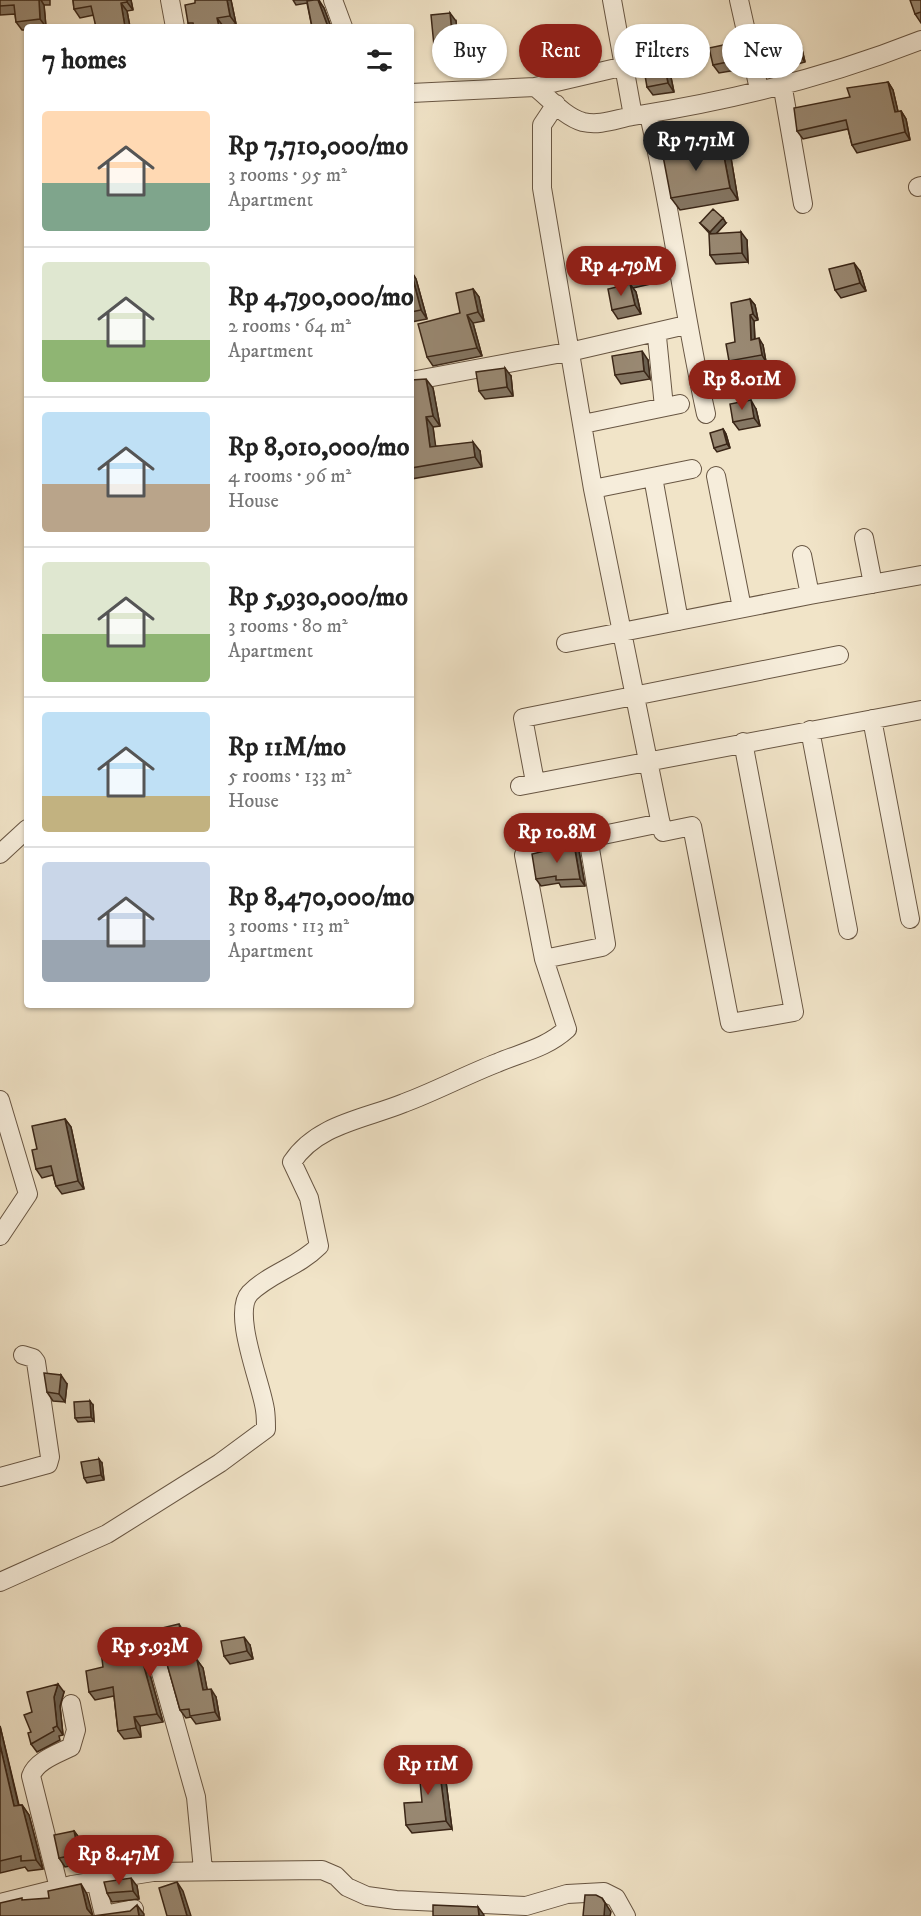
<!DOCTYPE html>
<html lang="en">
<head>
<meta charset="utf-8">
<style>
	:root { --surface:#fff; --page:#f2f2f2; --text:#222; --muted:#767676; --line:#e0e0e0; --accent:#8f2418 }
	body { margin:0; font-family:"IM FELL DW Pica",serif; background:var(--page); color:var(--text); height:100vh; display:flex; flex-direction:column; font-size:22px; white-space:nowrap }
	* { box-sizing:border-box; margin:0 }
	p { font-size:20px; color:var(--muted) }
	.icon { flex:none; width:33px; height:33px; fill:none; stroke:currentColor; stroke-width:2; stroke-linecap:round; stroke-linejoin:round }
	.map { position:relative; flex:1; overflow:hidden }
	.drawer { position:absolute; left:24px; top:24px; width:390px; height:984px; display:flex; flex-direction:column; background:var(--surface); border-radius:6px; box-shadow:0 2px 4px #0004 }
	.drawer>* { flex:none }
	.guide { position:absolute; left:432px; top:24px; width:399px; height:54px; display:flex; gap:12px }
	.price { position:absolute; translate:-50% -51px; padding:0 14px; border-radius:21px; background:var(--accent); color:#fff; font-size:20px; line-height:39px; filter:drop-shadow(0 2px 3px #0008) }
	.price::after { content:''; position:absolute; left:50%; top:36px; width:18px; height:14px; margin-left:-9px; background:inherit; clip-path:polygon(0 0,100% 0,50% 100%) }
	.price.current { background:#222; color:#fff }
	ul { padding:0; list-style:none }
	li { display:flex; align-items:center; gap:18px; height:150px; padding:0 18px }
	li+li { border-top:2px solid var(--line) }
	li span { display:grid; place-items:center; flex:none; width:168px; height:120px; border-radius:6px; color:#555 }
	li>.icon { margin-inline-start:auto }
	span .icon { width:72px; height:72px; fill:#fffc; stroke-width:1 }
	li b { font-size:26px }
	h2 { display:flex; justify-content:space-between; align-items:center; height:72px; padding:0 18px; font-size:26px }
	.tag { padding:0 21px; border-radius:27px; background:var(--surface); box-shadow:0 2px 4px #0004; font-size:21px; line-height:54px }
	.tag.current { background:var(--accent); color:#fff }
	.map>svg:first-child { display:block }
</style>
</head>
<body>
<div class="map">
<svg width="921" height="1916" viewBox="0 0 921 1916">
	<rect width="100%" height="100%" fill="#f1e4c8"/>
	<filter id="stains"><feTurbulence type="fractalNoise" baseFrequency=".00333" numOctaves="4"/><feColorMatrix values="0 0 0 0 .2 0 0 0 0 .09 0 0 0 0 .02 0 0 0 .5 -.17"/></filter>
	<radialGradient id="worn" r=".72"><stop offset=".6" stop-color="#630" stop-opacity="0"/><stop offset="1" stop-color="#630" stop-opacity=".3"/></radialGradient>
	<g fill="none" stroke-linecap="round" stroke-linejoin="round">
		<defs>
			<path id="minor" d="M170,0L175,27
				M333,0L343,27
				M612,0L633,116
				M739,0L759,89
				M782,83L803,204
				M548,84L557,34
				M535,87L625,66
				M411,93L535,87C549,98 565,117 583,122C600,126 616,119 633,116C729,101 830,76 921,40
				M649,115C672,214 684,315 706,414
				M918,187L921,186
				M657,337L664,407
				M411,381L578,350L686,325
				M583,424L680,404
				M716,476L742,608
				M653,477L679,621
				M593,489L692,469
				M864,538L873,584
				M810,595L921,575
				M566,643L810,595L802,555
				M872,719L910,919
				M810,730L848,930
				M535,782L523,718L839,655
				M520,786L921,710
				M660,820L663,832L692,826L730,1023L794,1012L743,742
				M0,854L27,829
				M544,959L602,947L606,944L588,837
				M0,1100L28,1194L0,1236
				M0,1477L48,1464L50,1457L36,1362L33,1358L23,1355
				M0,1582L107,1534L220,1463L266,1429C266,1423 266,1416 265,1410C262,1385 231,1313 250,1293C270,1273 298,1267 319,1246L309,1198L292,1162C317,1124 365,1119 404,1103C436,1091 466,1075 497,1063C523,1052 546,1048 567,1029L544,959L524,855L526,851L656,824L660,820L593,489L542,188V125L556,104
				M160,1669L196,1797L203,1870
				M96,1881L104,1915L134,1909
				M59,1888L31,1776C36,1761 57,1754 71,1747L76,1730L71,1704
				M0,1903L72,1885L153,1872L322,1870L336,1876L347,1887L367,1896L396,1900L526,1906L567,1894L604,1892L616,1898L626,1916"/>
		</defs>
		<use href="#minor" stroke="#685643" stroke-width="20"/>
		<use href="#minor" stroke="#f6eddb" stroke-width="18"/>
	</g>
	<path fill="#847663" stroke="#3a2617" stroke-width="1.5" d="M0,0H50V5H44L46,27H27V30H22L16,22L15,14L0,15Z
		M73,0H131L133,10L127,11L130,27H96L94,15L80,18L74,9Z
		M231,0L236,24L223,27H191L188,23L195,3Z
		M293,0H319L324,8L331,27H312L307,3L296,5Z
		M921,0V23L915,14Z
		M456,21L459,53L440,54L434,46Z
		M674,34L678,56L667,58L674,92L653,95L647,87L649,57Z
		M795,37L801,45L805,62L779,69L773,60Z
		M739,51L743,69L719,73L713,65Z
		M888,82L893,90L898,112L901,111L906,119L910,140L857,153L852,145L848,129L803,139L797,131L850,97Z
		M722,146L731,158L738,200L680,210L671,198Z
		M700,223H726L716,234L747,240L748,262L716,264L710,255V234Z
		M648,267L651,284L633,288L636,292L641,314L618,319L612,310L625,285L622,280Z
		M411,271L416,279L427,319L411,322Z
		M860,271L866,291L841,298L835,290Z
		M473,289L479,297L484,321L473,323L482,356L433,366L427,357L460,313Z
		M750,299L755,305L758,320L754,321L755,339L763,345L766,362L734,367L729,361Z
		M648,360L650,379L621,384L615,375Z
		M511,376L513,396L485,399L479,391Z
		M411,380L433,388L440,426L433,427L435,446L480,451L482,467L411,479Z
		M756,409L760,426L739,430L733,422Z
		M723,429L726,434L730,448L717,452L714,448Z
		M574,844L579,851L585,886L561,887L559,883L541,886L536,879Z
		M65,1119L71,1127L84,1189L62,1194L56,1186L53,1175L42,1178L36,1169Z
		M67,1384L65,1402L53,1401L47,1392Z
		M93,1405L94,1421L78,1422L75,1418Z
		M102,1463L104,1480L87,1483L84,1478Z
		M184,1632L191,1661L197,1660L203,1668L207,1690L216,1697L220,1720L196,1724L191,1717L186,1718L180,1710L166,1660L158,1658L152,1662L149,1671L163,1722L140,1726L141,1737L124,1739L118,1731L114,1696L95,1700L89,1692L103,1667L142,1643Z
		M250,1645L253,1659L230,1664L224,1656Z
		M64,1692L60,1706L63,1735L59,1736L60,1740L37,1752L31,1744L32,1712Z
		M0,1726L19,1805H22L29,1815L43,1869L28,1871L25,1867L0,1873Z
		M444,1766L452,1829L412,1833L406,1825L422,1802Z
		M74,1831L80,1839L85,1863L65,1867L59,1858Z
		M137,1886L139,1899L112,1902L107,1893Z"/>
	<path fill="#6b6050" stroke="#3a2617" stroke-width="1.5" d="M39,0H41L44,5L46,27L40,19Z
		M127,0H131L133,10L127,2Z
		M227,0H231L236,24L230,16Z
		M318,0L324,8L331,27H328Z
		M121,3L127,11L130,27H125Z
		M450,13L456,21L459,53L453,44Z
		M217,18L223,26V27H219Z
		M668,25L674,34L678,56L672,47Z
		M795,37L801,45L805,62L799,54Z
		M733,43L739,51L743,69L737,60Z
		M661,49L667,58L674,92L668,83Z
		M888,82L893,90L900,120L895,112Z
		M901,111L906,119L910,140L905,132Z
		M722,146L731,158L738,200L730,188Z
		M723,218L726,223L713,237L710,232Z
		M741,232L747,240L748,262L742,253Z
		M643,259L648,267L651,284L645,276Z
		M854,263L860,271L866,291L860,283Z
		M411,271L416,279L427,319L421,310Z
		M630,284L636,292L641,314L635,305Z
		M473,289L479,297L484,321L478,312Z
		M750,299L755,305L758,320L753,314Z
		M467,315L473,323L482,356L477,348Z
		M750,315L754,321L755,346L751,340Z
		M759,338L763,345L766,362L762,355Z
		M642,351L648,360L650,379L644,371Z
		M505,368L511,376L513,396L507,387Z
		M426,379L433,388L440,426L433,416Z
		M751,400L756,409L760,426L754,418Z
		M426,417L433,427L437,456L430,447Z
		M723,429L726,434L730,448L727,444Z
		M473,442L480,451L482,467L475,457Z
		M574,844L579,851L585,886L580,879Z
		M65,1119L71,1127L84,1189L78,1181Z
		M61,1375L67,1384L65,1402L59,1394Z
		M90,1401L93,1405L94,1421L91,1417Z
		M99,1459L102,1463L104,1480L101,1475Z
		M179,1624L184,1632L193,1670L187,1661Z
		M244,1637L250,1645L253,1659L247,1651Z
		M146,1653L152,1662L149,1671L163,1722L157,1714L143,1663Z
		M197,1660L203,1668L209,1699L203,1690Z
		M58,1684L64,1692L60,1706L63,1735L57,1726L54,1697Z
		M211,1689L216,1697L220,1720L215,1712Z
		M134,1717L140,1726L141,1737L136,1728Z
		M0,1726L21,1816L14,1806L0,1745Z
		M438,1758L444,1766L452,1829L446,1821Z
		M22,1805L29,1815L43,1869L36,1860Z
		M74,1831L80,1839L85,1863L79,1854Z
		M131,1878L137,1886L139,1899L133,1891Z
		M177,1882L183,1891L191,1916H187Z
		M81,1884L87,1894L93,1916L87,1909Z
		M602,1898L611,1912L610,1916H604Z
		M137,1905L144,1914V1916H139Z
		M478,1907L484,1915V1916H479Z"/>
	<path fill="#998973" stroke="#3a2617" stroke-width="1.5" d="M0,0H39L40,19L16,22L14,5L0,6Z
		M73,0H127V2L121,3L125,27H96L91,6L74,9Z
		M195,0H227L230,16L217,18L219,27H194L193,23H188L185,5L195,3Z
		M314,0H318L328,27H312L307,1Z
		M910,0H921V12L915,14Z
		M450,13L453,44L434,46L431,15Z
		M668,25L672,47L661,49L668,83L647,87L642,58L649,57L644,29Z
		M795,37L799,54L773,60L769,43Z
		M733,43L737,60L713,65L709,48Z
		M888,82L895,112L901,111L905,132L852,145L846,120L797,131L794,108L850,97L847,88Z
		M722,146L730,188L671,198L663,156Z
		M713,209L723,218L710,232L700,223Z
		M741,232L742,253L710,255L709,234Z
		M643,259L645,276L622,280L619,263Z
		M854,263L860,283L835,290L829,269Z
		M411,272L421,310L411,312Z
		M630,284L635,305L612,310L608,289Z
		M473,289L478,312L467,315L477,348L427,357L418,324L460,313L456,293Z
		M750,299L753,314L750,315L751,340L759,338L762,355L729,361L726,344L735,342L731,303Z
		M642,351L644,371L615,375L612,356Z
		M505,368L507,387L479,391L476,372Z
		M426,379L433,416L426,417L430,447L473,442L475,457L411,468V380Z
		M751,400L754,418L733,422L730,404Z
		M723,429L727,444L714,448L710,433Z
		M574,844L580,879L556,880V876L536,879L532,854Z
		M65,1119L78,1181L56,1186L51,1166L36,1169L32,1150L37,1149L32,1126Z
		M44,1373L61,1375L59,1394L47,1392Z
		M90,1401L91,1417L75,1418L74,1402Z
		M99,1459L101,1475L84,1478L81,1462Z
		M179,1624L187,1661L197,1660L203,1690L211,1689L215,1712L190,1716L189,1709L180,1710L165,1657L162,1652L152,1650L146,1653L143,1663L157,1714L134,1717L136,1728L118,1731L113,1687L89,1692L86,1671L103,1667L101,1651L142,1643L141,1636L163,1632L162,1628Z
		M244,1637L247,1651L224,1656L221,1641Z
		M58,1684L54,1697L57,1726L53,1728L54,1731L31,1744L28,1733L31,1732L24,1715L32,1712L27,1692Z
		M0,1745L14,1806L22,1805L36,1860L21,1861V1856L0,1861Z
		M438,1758L446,1821L406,1825L404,1803L422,1802L418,1760Z
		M74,1831L79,1854L59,1858L54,1835Z
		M131,1878L133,1891L107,1893L104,1882Z
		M177,1882L187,1916H167L159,1888Z
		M81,1884L87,1909L93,1916L130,1911L137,1905L139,1916H0V1903L22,1898V1900L49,1898L48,1891Z
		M585,1895H596L602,1898L605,1903L604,1916H583Z
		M433,1905L478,1907L479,1916H433Z"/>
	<rect width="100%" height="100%" filter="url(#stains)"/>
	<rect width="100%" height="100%" fill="url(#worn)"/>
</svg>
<b class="price current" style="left:696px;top:172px">Rp 7.71M</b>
<b class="price" style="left:621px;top:297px">Rp 4.79M</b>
<b class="price" style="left:742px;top:411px">Rp 8.01M</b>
<b class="price" style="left:557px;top:864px">Rp 10.8M</b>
<b class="price" style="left:150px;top:1678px">Rp 5.93M</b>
<b class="price" style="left:428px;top:1796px">Rp 11M</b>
<b class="price" style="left:119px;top:1886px">Rp 8.47M</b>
<div class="guide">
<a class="tag">Buy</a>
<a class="tag current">Rent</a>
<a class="tag">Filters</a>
<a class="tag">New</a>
</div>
<section class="drawer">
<h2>7 homes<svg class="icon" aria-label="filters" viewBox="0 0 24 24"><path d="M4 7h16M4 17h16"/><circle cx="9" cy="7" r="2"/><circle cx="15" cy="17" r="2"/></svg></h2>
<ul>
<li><span style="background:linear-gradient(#ffd9b3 60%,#7fa58c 0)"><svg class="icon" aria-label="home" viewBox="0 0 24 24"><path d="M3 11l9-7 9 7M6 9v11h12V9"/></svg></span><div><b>Rp 7,710,000/mo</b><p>3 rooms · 95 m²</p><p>Apartment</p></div></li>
<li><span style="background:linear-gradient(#dfe7d0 65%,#8fb573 0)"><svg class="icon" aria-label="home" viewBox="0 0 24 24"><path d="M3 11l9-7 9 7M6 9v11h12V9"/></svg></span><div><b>Rp 4,790,000/mo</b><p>2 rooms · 64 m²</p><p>Apartment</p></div></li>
<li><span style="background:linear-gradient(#bfe0f5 60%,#b9a48a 0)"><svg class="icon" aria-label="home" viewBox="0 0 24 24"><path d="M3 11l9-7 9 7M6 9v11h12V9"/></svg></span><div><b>Rp 8,010,000/mo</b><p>4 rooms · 96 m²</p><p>House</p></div></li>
<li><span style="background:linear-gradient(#dfe7d0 60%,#8fb573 0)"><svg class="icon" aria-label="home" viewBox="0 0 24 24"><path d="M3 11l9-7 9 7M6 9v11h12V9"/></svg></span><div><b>Rp 5,930,000/mo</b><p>3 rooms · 80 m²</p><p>Apartment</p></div></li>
<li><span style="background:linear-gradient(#bfe0f5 70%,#c2b280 0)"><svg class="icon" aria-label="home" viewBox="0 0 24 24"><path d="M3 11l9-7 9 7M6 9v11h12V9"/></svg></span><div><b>Rp 11M/mo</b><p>5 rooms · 133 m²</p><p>House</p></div></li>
<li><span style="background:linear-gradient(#c9d6e8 65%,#9aa5b1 0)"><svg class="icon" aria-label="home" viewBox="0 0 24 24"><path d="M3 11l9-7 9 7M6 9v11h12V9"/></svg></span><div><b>Rp 8,470,000/mo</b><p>3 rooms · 113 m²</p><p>Apartment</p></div></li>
</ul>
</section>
</div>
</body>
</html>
